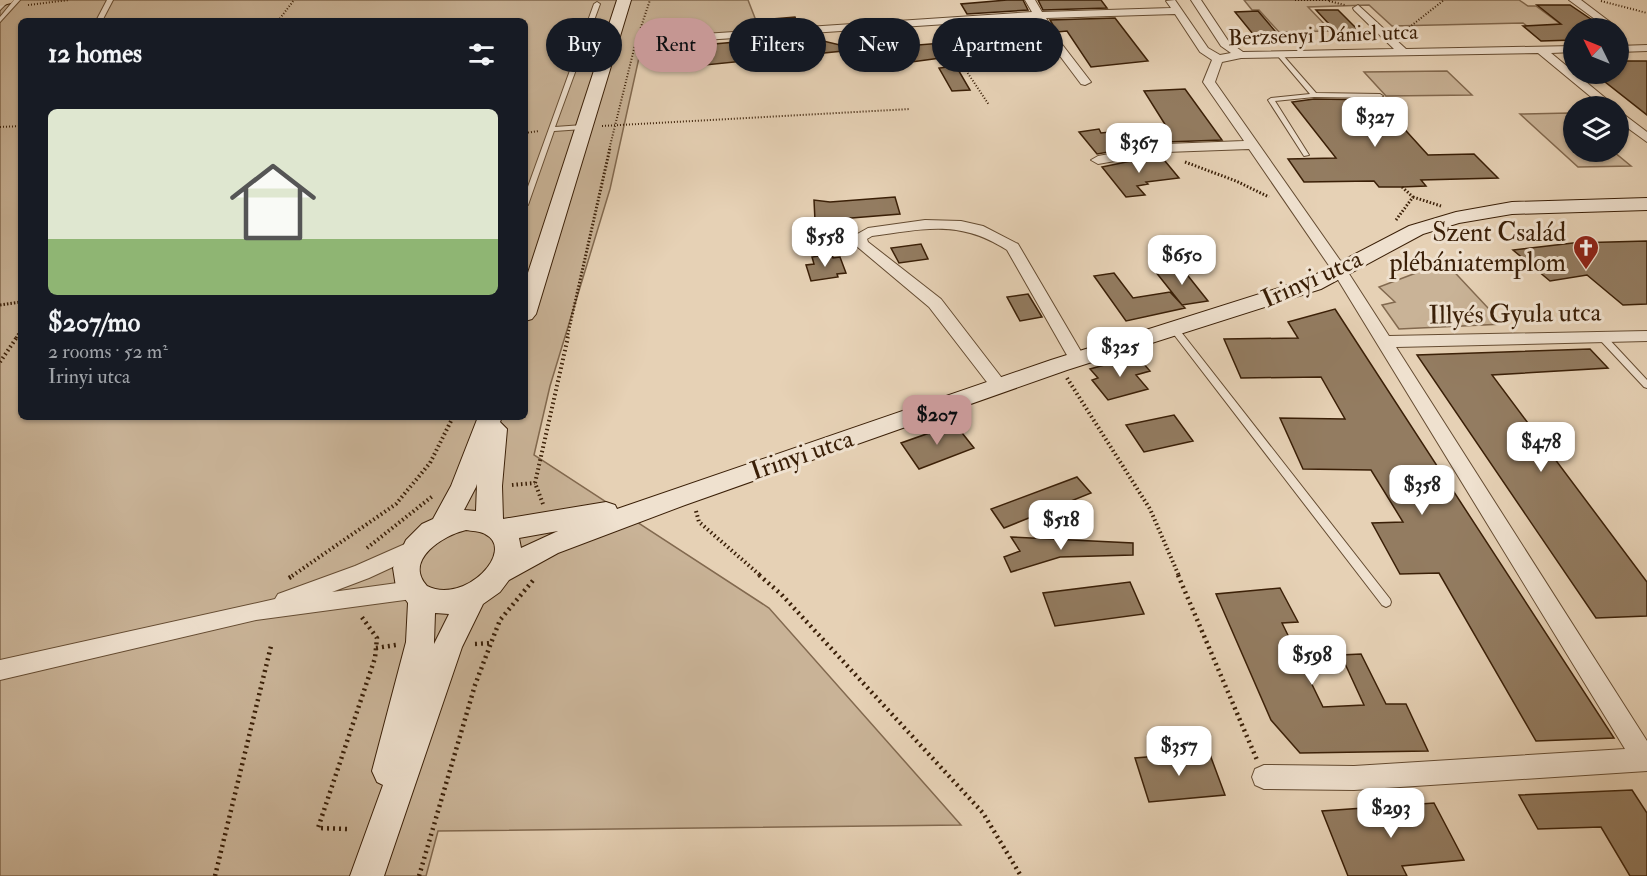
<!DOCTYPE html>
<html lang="en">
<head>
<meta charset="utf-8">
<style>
	:root { --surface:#171b24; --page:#20242c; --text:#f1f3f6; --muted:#9ea1a6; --line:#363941; --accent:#c59692 }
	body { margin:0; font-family:"IM FELL Double Pica",serif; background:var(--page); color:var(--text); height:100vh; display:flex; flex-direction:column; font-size:22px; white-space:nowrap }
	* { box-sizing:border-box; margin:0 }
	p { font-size:20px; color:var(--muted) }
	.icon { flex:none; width:33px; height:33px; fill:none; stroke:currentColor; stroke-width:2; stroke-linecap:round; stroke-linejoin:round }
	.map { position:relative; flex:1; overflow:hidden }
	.panel { position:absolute; left:18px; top:18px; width:510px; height:402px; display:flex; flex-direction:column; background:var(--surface); border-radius:9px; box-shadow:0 2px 4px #0004 }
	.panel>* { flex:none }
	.banner { position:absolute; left:546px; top:18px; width:570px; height:54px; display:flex; gap:12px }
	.needle { width:39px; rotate:313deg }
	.buttons { position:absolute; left:1563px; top:18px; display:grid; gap:12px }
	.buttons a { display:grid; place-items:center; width:66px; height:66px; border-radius:50%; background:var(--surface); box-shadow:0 2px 4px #0004; font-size:30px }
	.price { position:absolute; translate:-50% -51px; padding:0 14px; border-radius:12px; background:#fff; color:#222; font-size:20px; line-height:39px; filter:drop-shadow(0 2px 3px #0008) }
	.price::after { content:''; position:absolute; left:50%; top:36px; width:18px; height:14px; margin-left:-9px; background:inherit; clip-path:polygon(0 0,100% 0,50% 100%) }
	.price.active { background:var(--accent); color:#111 }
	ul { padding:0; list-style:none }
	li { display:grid; align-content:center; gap:12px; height:318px; padding:0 30px }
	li+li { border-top:2px solid var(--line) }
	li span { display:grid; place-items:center; height:186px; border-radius:9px; color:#555 }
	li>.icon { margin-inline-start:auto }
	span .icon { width:108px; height:108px; fill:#fffc; stroke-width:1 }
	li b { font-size:26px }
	h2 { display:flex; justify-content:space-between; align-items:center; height:72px; padding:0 30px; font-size:26px }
	.pill { padding:0 21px; border-radius:27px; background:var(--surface); box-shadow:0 2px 4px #0004; font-size:21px; line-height:54px }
	.pill.active { background:var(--accent); color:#111 }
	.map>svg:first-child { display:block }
</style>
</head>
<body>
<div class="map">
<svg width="1647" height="876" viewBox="0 0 1647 876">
	<rect width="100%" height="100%" fill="#e6d1b5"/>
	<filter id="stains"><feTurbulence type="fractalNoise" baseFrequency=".00333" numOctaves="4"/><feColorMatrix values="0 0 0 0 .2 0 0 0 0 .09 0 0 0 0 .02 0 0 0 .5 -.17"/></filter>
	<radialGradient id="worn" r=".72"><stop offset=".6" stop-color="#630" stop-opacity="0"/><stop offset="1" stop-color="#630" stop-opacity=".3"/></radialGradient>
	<path fill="#c9b397" stroke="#82694f" stroke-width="1.5" fill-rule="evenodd" d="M0,0H748L762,36L642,44L610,189L550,386L534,455L769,608L961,825L438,831L426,876H0ZM21,21H525V417H21Z
		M1244,0H1519L1528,6H1536L1567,29L1532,30L1523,23L1392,26L1369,5L1308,7L1331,31L1279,32L1259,10H1252Z
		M1447,71L1472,95L1386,96L1364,72Z
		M1570,113L1573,117L1574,152H1614L1631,166L1578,167L1520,114Z
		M1445,262L1503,324L1399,329L1382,305L1395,302L1379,287Z"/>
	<path fill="#937c61" stroke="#3a1f07" stroke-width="1.5" d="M1007,0H1023L1028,10L967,14L961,4Z
		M1038,0H1101L1107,8L1043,10Z
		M1537,5H1570L1604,28H1574V40L1541,41L1523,26L1561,24Z
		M1316,10H1338L1364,36L1341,37Z
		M1258,11L1281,38L1257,39L1235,12Z
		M795,17L798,25L777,27L773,19Z
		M1115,18L1148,61L1091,67L1067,31L1057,32L1050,20Z
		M1035,20L1042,33L1023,34L1041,61L986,66L977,50L988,49L973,24Z
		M910,29L918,45L968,41L970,54L904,63L889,42L884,30Z
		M802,36L853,48V50L705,65L703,45Z
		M1618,61H1647V115L1595,74H1618Z
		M956,66L970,90L952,91L939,68Z
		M1185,89L1222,140L1166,142L1097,154L1079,132L1099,129L1101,133L1166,126L1144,91Z
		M1314,99L1378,100L1428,155L1474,154L1498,178L1421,180L1426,186L1402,187H1379L1374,181L1304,182L1288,159L1336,158L1292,102Z
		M1160,155L1179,178L1146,182L1148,184L1137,186L1145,195L1126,197L1102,167Z
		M895,197L900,214L815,221L814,200L830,202Z
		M1647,241V304L1623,305L1587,275L1550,281L1513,250L1573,243Z
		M921,244L928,259L899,263L891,248Z
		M832,254L833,258L840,257L846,273L837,274L838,277L811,281L806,265L814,264L812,257Z
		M1181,267L1208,301L1182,305L1155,271Z
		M1114,273L1133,298L1170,292L1185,308L1126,321L1094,276Z
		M1028,294L1042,317L1020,321L1007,297Z
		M1335,309L1614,738L1536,741L1439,573L1400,574L1372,523L1403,522L1371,470L1303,469L1280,418L1345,419L1321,377L1241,378L1224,339L1298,338L1288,322Z
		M1590,349L1608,368L1492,375L1647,582V616L1596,618L1417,355Z
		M1137,356L1150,371L1136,375L1148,389L1108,400L1092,380L1098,378L1090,369Z
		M1174,415L1193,441L1144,452L1126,425Z
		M955,424L974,448L919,469L901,443Z
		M1077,477L1091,493L1004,528L991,509Z
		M1011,537L1133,543V555L1060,557L1011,572L1004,557L1020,551Z
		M1130,582L1144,614L1055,626L1043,593Z
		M1280,588L1298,622L1282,623L1323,707L1364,705L1341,655L1361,654L1386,704H1406L1428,751L1300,753L1271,720L1216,594Z
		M1209,752L1225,795L1149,802L1135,758Z
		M1632,790L1647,813V876H1630L1601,827L1538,829L1519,795Z
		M1434,803L1464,860L1402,866L1407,876H1348L1322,811Z"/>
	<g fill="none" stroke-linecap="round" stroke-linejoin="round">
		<defs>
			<path id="lane" d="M4,0H10L0,10V5Z
				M14,0H20L0,22V17Z
				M107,0H113L102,21H96Z
				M597,2L600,4L555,127L583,125L586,127L583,129L554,131L528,205L525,207V195L594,4Z
				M1279,52L1281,53L1316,93L1380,94L1383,96L1380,98L1314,97L1275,101L1309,155L1304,156L1268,100L1271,98L1310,94L1277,55L1276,54Z
				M1175,327L1178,328L1390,599L1391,602L1390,605L1386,607L1382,605L1172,332L1171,330Z
				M1603,335L1606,336L1647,380V388L1644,387L1600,340L1599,338Z"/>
			<path id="street" d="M1025,0H1035L1042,12L1171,8L1166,1L1175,0L1208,48L1220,55L1231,53L1221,46L1191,0H1201L1229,42L1243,52L1394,49L1354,10L1353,8L1358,5L1406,49L1574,46V52L1551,53L1615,106H1602L1538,53L1241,58L1222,62L1215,82L1344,266L1389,336L1647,331V341L1396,347L1647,741V771L1354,790L1264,789L1255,785L1252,777L1255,769L1264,765L1354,766L1625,749L1332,270L1249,149L1166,152L1098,164L1091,160L1098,156L1166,144L1244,141L1203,82L1212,60L1200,52L1175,14L1046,18L1061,43L1091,82L1085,85L1081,84L1051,44L1036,18L659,43L654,40L659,37L1032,12Z
				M1569,0H1581L1618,28H1607Z
				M1647,45V51L1618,52V46Z
				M1618,110L1647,132V142L1618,121Z
				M925,220L961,221L983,226L1018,244L1086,360L1084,364H1072L1007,250C959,219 925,229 872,236L867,239L868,242L941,299L1008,386L1005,390H993L929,307L854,244L852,237L868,228Z
				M414,540L421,542L424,548L421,554L369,578L332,592L412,581L419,584L422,590L419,596L412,599L256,620L0,680V660L275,599L278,594L355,566Z"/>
			<path id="secondary" d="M617,0H631L536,314L532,319L525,321V282Z
				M1647,198V210L1512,214L1459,223L1423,234L1321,289L1067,370L685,505L558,553L509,580L500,592L483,604L462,647L384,876H350L383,785L377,782L372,771L406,642L408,603L396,587L393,568L406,540L422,524L433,519L451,486L478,417H502L500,422L507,429L502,486L503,519L606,502L615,505L617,509L1051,360L1307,279L1409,226L1456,212L1512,202ZM477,484L476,511L464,510L476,487ZM466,530C471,531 480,531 485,534C517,550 465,605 427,586C403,560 444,535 466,530ZM558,531L521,548L519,538ZM435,613L449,614L434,644V642Z"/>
			<path id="primary" d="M0,0H14L11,3L0,6Z"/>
		</defs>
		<use href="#lane" stroke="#654c32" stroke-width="2"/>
		<use href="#street" stroke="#654c32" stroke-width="2"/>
		<use href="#secondary" stroke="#3a1f07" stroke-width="2"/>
		<use href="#primary" stroke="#3a1f07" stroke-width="2"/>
		<path stroke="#3a1f07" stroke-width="2" stroke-dasharray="1 2" stroke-linecap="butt" d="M1295,0H1331
			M1329,1L1345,5
			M1601,1L1647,13
			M28,5L69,0
			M278,21L294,0
			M941,33L989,105
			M1402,33L1444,0
			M602,126L910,109
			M0,127L21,126
			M525,133L539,131
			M609,150L635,45L650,0"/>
		<path stroke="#3a1f07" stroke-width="3" stroke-dasharray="1.5 2" stroke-linecap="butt" d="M1185,162L1236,181L1269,197
			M1413,197L1441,206
			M1396,220L1413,197L1402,187
			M0,305L21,302
			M16,338L21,330
			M567,338L610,148"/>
		<path stroke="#3a1f07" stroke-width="4" stroke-dasharray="1.5 3" stroke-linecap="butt" d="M0,362L17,337
			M1067,378L1150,509L1179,576
			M512,485L535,483
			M543,504L535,483L568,337
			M696,511L699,522L761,576
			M367,548L434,495
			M292,576L396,504L430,463L453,417"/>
		<path stroke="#3a1f07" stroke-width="4.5" stroke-dasharray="2 4" stroke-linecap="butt" d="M759,575L781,594L983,813L1021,876
			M1178,575L1257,760
			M289,578L294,575
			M475,644L491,643
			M376,648L396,645
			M347,829L318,828L375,658L377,638L361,616
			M215,876L271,646
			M419,876L475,685L491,643L500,620L535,578"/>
		<use href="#lane" fill="#efe1cf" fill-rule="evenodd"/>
		<use href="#street" fill="#efe1cf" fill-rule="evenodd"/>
		<use href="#secondary" fill="#efe1cf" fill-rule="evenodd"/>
		<use href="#primary" fill="#e6d1b5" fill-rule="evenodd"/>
	</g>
	<defs>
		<symbol id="church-pin" viewBox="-11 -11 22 30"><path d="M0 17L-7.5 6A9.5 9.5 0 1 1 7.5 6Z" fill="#8f2418" stroke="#efe1cf"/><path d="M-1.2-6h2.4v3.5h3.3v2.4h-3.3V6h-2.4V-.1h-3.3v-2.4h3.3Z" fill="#fff"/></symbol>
	</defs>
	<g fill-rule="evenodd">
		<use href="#church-pin" x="1571" y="233" width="30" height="40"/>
	</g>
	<g text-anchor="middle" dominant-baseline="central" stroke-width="6" stroke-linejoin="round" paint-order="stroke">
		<g font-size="22" fill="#3a1f07" stroke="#efe1cf">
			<text transform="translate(1323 35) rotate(-2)">Berzsenyi Dániel utca</text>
		</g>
		<g font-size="26" fill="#3a1f07" stroke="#efe1cf" text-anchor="end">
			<text x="1566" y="233">Szent Család<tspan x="1566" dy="30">plébániatemplom</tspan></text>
		</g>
		<g font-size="26" fill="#3a1f07" stroke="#efe1cf">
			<text transform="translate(1312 279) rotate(-24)">Irinyi utca</text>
			<text transform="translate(1515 314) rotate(-1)">Illyés Gyula utca</text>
			<text transform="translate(802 455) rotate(-19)">Irinyi utca</text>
		</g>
	</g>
	<rect width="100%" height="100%" filter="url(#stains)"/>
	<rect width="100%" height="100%" fill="url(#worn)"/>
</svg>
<div class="buttons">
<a><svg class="needle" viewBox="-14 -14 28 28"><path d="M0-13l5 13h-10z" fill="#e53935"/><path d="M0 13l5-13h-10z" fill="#9ea1a6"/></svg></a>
<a><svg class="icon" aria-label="layers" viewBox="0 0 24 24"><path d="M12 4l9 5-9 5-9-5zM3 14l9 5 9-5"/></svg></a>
</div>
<b class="price" style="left:1375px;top:148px">$327</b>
<b class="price" style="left:1139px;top:174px">$367</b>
<b class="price" style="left:825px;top:268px">$558</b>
<b class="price" style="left:1182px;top:286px">$650</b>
<b class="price" style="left:1120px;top:378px">$325</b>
<b class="price active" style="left:937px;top:446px">$207</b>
<b class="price" style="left:1541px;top:473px">$478</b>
<b class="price" style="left:1422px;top:516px">$358</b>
<b class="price" style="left:1061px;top:551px">$518</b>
<b class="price" style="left:1312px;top:686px">$598</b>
<b class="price" style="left:1179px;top:777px">$357</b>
<b class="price" style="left:1391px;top:839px">$293</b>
<div class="banner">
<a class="pill">Buy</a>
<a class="pill active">Rent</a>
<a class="pill">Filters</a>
<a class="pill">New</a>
<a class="pill">Apartment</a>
</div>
<section class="panel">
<h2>12 homes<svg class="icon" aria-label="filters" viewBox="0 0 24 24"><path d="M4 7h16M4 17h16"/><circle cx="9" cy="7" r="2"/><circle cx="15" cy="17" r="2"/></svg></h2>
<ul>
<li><span style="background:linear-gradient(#dfe7d0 70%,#8fb573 0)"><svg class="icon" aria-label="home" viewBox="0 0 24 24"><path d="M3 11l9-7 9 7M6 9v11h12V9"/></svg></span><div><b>$207/mo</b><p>2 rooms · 52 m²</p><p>Irinyi utca</p></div></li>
</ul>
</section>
</div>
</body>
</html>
